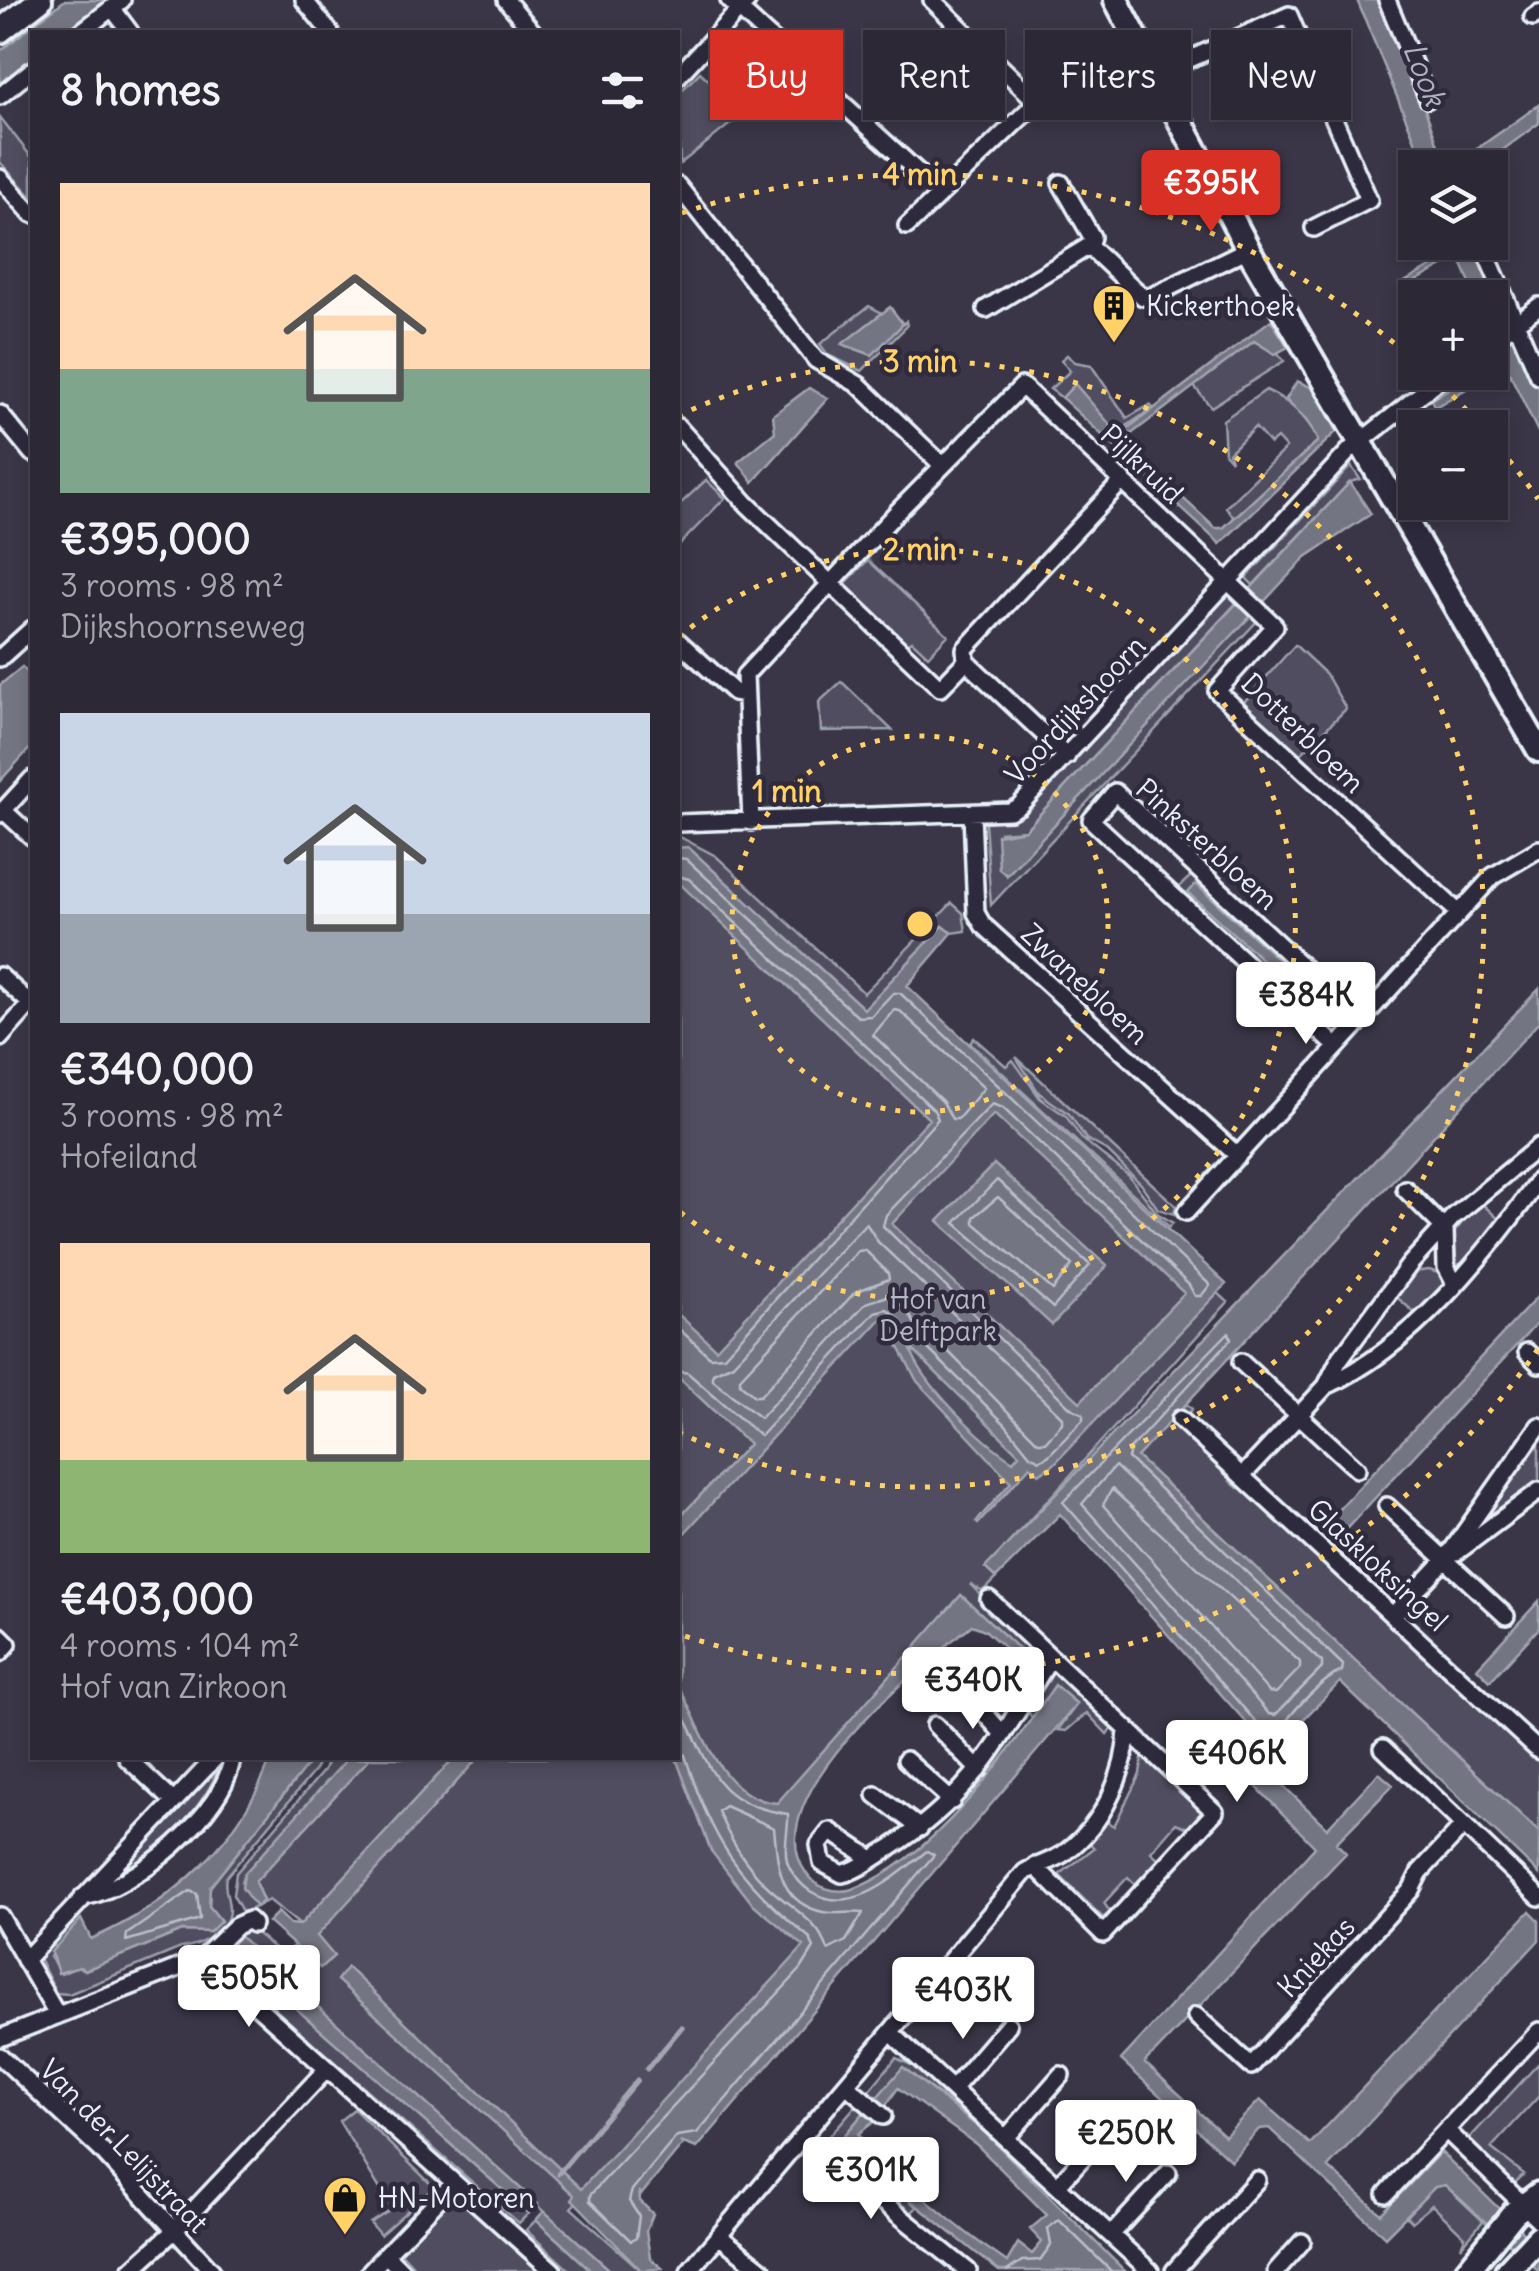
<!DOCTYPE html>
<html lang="en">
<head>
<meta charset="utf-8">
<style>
	:root { --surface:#2c2836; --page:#34303e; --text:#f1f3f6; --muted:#a6a6ad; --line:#484451; --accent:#d93025 }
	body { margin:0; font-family:Delius,sans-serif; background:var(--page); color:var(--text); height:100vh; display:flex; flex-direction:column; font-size:38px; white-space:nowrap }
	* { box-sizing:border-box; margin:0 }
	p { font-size:32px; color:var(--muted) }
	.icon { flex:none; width:55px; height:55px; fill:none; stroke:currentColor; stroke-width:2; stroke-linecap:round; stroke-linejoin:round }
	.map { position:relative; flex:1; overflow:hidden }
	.panel { position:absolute; left:30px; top:30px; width:650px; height:1730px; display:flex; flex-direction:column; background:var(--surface); border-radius:0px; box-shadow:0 5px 15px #0003,0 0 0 2px var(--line) }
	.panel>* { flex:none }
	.guide { position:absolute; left:710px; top:30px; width:678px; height:90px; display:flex; gap:20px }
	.tools { position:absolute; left:1398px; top:150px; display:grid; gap:20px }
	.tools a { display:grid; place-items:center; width:110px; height:110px; border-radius:0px; background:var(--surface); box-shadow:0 5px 15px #0003,0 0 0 2px var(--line); font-size:50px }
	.price { position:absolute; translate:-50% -85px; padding:0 22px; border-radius:10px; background:#fff; color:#222; font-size:32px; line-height:65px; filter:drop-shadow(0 2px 5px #0008) }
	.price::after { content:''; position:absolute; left:50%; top:60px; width:30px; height:22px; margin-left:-15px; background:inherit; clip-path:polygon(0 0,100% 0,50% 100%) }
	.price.active { background:var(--accent); color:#fff }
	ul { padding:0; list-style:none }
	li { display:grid; align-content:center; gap:20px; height:530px; padding:0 30px }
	li span { display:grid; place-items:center; height:310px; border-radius:0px; color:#555 }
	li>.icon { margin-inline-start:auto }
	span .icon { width:180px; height:180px; fill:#fffc; stroke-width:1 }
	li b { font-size:42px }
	h2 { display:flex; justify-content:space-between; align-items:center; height:120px; padding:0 30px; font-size:42px }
	.chip { padding:0 35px; border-radius:0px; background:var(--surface); box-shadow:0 5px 15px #0003,0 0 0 2px var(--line); font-size:35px; line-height:90px }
	.chip.active { background:var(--accent); color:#fff }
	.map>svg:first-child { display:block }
</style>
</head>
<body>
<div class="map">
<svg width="1539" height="2271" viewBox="0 0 1539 2271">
	<rect width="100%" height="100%" fill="#3a3648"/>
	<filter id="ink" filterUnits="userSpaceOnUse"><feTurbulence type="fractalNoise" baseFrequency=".01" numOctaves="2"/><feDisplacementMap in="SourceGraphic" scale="20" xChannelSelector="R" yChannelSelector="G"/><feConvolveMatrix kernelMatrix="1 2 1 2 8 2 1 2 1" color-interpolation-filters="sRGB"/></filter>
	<g filter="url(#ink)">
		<path fill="#504e5f" stroke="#9ca0ac" stroke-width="2.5" d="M700,72L744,113L680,164L678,94Z
			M0,117L32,158V197L0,162Z
			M869,306L882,313L843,344L872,355L906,321L907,326L862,371L828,355L820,344Z
			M1254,341L1277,352L1284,361L1211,407L1193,385Z
			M1067,355L1075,362L1091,365L1127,418L1150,405L1153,408L1115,434L1075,385L1062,398L1050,389L1070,371L1061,360Z
			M1266,390C1288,400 1309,418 1318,441L1234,518L1226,507L1286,448L1277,438L1270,444L1255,427L1229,453L1231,461L1225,454L1223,420Z
			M1351,466L1360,479L1350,482L1253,585L1246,578Z
			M706,480L725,498L678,546V506Z
			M868,560L948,635L928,656L912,641L908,644L844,585Z
			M1231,592L1239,600L1025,830L1000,832L1007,875L1252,613L1259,619L991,905L985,822L1016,818Z
			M1295,645L1326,674L1346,709L1300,755L1243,703Z
			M841,682L843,683L892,730L821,731L819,702Z
			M678,836L716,856L864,993L952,903L963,913L966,931L952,933L943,926L864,1009L689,848H678Z
			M678,858L873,1034L904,1003L1228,1302L986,1568L996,1578L983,1591L970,1584L1044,1659L1030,1681L1000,1655L1006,1648L1025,1666L1030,1659L961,1595L770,1818L817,1939L571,2208L642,2271H611L271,1970L226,1947L529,2213L519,2223L220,1962L217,1949L243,1928L251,1929L284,1956L469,1758H678V1534L770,1435L678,1349Z
			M1195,872L1345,1011L1328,1029L1178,888Z
			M974,1038L1006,1066L1013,1060L1040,1098L1066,1116L1081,1138L1129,1176L1157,1213L1173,1223L1169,1227L970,1043Z
			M1016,1057L1176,1206L1174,1214L1158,1209L1141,1184L1106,1150L1086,1139L1069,1114L1039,1093Z
			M1479,1201L1502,1222L1466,1262L1457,1265L1453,1234Z
			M1429,1270L1442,1274L1445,1282L1415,1313L1393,1294L1413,1272Z
			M678,1377L749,1444L678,1519Z
			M1185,1403L1192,1409L1178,1424L1235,1475L1230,1481L1238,1488L1243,1483L1539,1762V1832L1137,1457Z
			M1539,1439V1481L1472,1533Z
			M1059,1672L1115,1724L1107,1734L1087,1713L1066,1731L1058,1730L1077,1704L1055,1686L1032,1718L1027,1709L1047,1676Z
			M1143,1752L1204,1810L1188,1828L1176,1823L1151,1852L1159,1859L1135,1884L1128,1877L1104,1903L1110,1912L1103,1918L1059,1875L1094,1848L1087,1840L1105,1821L1114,1826L1140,1774Z
			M313,1758H321L315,1770L226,1877C223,1889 229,1897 229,1910C228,1934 200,1945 181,1948L69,1994L56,1993L38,1956L51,1941L55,1946L50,1957L61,1974L77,1967L85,1970L182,1931L210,1932L221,1921L209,1906L210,1887Z
			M329,1758H350L244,1874L241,1882L262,1898L255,1882L370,1758H454L300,1925L269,1900L243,1913L233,1895L236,1873L324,1770Z
			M220,1761C212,1802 148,1868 108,1881Z
			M896,2058L916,2067L986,2130L903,2068L875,2100L867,2093Z
			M1539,2063V2096L1491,2148L1524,2174L1513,2185L1468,2140Z
			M858,2103L866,2110L838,2143L917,2207L911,2213L828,2146L827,2139Z
			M354,2109L434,2187L380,2235L370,2223L392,2209L339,2121Z
			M1445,2185L1483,2221L1461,2247L1465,2237L1432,2205L1412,2222L1406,2216L1435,2186Z
			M452,2190L539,2271H418L397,2248Z
			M536,2220L592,2271H570L526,2230Z"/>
		<path fill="#737482" stroke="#a2a6b1" stroke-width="2.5" fill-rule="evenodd" d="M65,0H108L67,32H32V60L0,85V51Z
			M1357,0H1378L1411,71L1446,167H1426Z
			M1539,105V123L1480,167H1451Z
			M1454,243H1474L1539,389V434L1506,366L1435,407L1431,400L1473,373L1490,372V361L1501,354L1490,332V298L1476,297L1459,257L1403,288L1401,284L1457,252Z
			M890,307L903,324L872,355L842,344Z
			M1271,320L1288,347L1275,354L1254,341L1122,441L1215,528H1223L1318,441L1308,422L1286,399L1297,381L1313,388L1337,431L1220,544L1062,398L1075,384L1119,435Z
			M809,388L828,398L753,482L738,462L775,432L773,415Z
			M1350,482L1371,514L1306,557L1007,875L999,869L997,835L1025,830Z
			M22,667L32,676V746L0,781V685Z
			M688,847L864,1009L943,926L952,933L907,986L1226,1284L1054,1464L1039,1474L1030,1466L978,1524L976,1522L1011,1482L917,1381L883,1317L678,1540V1519L749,1444L678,1377V1314L716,1349L929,1119L678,882V848ZM994,1114L1184,1293L1080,1402L892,1224ZM910,1347L1019,1454L1013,1461C981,1441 921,1383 910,1347Z
			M1196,884L1331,1008V1013L1324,1015L1188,893Z
			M1539,989V1022L1137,1457L1539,1832V1874L1340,1682L1292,1731L1296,1739L1269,1772L1327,1828L1379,1773L1393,1785L1336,1843L1346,1853L1145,2063L1225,2136L1260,2100L1310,2144L1530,1911L1539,1920V1940L1328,2167L1381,2214L1441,2152L1539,2248V2271L1445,2185L1435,2187L1385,2237L1269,2128L1259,2129L1231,2161L1121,2060L1315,1847L1244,1774L1261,1739L1060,1514L996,1578L985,1568Z
			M994,1164L1107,1266L1052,1325L938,1221Z
			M1539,1295V1321L1337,1539L1323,1526Z
			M961,1595L1031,1660L1025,1666L985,1630L972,1625C919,1666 754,1798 806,1873C815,1888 836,1894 853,1889C934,1860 1008,1753 1055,1685L1077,1704L697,2148L680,2142L683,2144L641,2195L639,2191L640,2201L653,2214L646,2231L650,2258L662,2268L642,2271L572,2199L574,2195L337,1980L347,1967L581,2189L804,1946L752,1903L711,1851L677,1761L678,1685C702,1727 719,1799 777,1803Z
			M1539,1601V1628L1490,1681L1477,1668Z
			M271,1758H313L210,1887L209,1906L221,1921L210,1932L182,1931L85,1970L80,1967L58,1973L51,1952L81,1919L91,1939C172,1904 240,1843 271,1758Z
			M370,1758L255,1882L263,1901L256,1907L242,1888L244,1874L347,1759Z
			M454,1758H478L317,1936L334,1956L320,1968L268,1922L278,1912L290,1924L300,1925Z
			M237,1934L538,2204L529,2213L226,1947Z
			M903,2067L984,2132L1125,2271H999L838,2143ZM898,2088L977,2145L1047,2215L1030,2229L1042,2242L1032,2254L1018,2243L1007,2262C951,2224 904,2184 858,2134L875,2121Z
			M544,2211L611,2271H592L536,2220Z"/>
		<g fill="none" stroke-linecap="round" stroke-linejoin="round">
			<path stroke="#b9bfc9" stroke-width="2.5" d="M678,858L686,859L858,1017L871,1016L893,993H900L1210,1285L1201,1296H1195L1189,1285L1003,1108L992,1104L886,1215L883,1226L1071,1408L1083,1414V1420L1048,1456L1040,1460L1030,1455L1005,1424L923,1344L908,1339L900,1320L887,1309L875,1312L760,1436L688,1373L678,1371
				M678,876L689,879L934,1110L938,1119L724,1356L710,1357L678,1328
				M894,1010L900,1011L984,1088L958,1119H952L943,1102L873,1035Z
				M997,1180L1090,1265L1053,1308L955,1223Z
				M998,1197L1072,1265L1053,1290L974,1223V1217Z
				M866,1223L878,1242L1062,1417V1423L1045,1442H1038L932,1335L917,1328L907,1310L888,1296L866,1303L760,1418L713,1380V1373L733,1364Z
				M865,1250L888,1273L889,1279L855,1292L760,1396H754L740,1384V1378L858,1251Z
				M1229,1332L1231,1339L1131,1448L1128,1458L1343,1665L1342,1671C1324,1678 1297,1706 1285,1723C1279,1733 1285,1736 1276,1745L1063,1502Z
				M1115,1466L1322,1662V1668L1275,1715L1269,1714L1082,1504Z
				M1112,1489L1300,1662V1668L1276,1693L1269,1692L1103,1505Z
				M678,1705C713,1765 709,1803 788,1814C789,1828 783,1846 787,1861C790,1872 801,1885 810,1891C853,1918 895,1876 927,1851L934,1855L697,2133L677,2136L632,2190L629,2201L639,2216L636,2238L631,2241L590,2201V2195L801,1969L814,1948L810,1938C740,1882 711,1841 685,1755L678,1748
				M725,1806L774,1828C778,1862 777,1902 823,1912C836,1915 851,1911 863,1913L846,1941L828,1950C819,1920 787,1906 765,1884C744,1863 729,1838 718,1811Z
				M190,1891L197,1894L200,1919L126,1941L127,1934Z
				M1007,2271L1022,2261L1040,2260L1051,2245L1048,2228L1059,2220L1111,2271"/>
			<path stroke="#a2a6b1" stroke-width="5" d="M647,2069L682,2027
				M558,2174L637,2080"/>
			<defs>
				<path id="street" d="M304,0L330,32
					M506,0L533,32
					M729,0L941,193
					M1387,0L1428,99
					M112,8L130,32
					M1533,17L1539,13
					M81,32L122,0
					M1154,75L1289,15L1369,200L1314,228
					M678,76L748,0
					M0,96L32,70
					M0,178L32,214
					M1061,183L1092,237L1089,246
					M678,186L816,360L859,385L942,465
					M907,226L1037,102L932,0
					M1485,251L1539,376
					M986,309L1089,246L1143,297H1150L1248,249
					M1490,342L1539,306
					M0,414L32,453
					M678,427L747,504L940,688L966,661
					M678,641L734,692L745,694
					M0,658L32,629
					M1067,756L966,661L965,649L1123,480
					M4,811L32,837
					M972,813L976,913L983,925L1238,1156
					M0,814L32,779
					M751,822L745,675L898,511L1022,386L1275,626L1217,691L1458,912
					M678,823L1010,811L1019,806L1350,450L1449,372
					M0,976L31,1004
					M0,1038L32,1002
					M1337,1047L1091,820L1115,792L1361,1021
					M1405,1189L1445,1229L1446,1267L1455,1284
					M1186,1212L1493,876L1539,849
					M1527,1352L1539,1364
					M1241,1362L1357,1469
					M1326,1386C1412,1348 1485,1255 1539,1180
					M1180,1419L1539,1751
					M1244,1474L1326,1386L1339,1360L1410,1264L1453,1217L1539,1146
					M1387,1506L1506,1616
					M1457,1552L1539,1491
					M989,1599L1215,1812L1103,1934L1035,1866
					M1394,1614L1445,1560L1539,1426
					M0,1636L8,1644L0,1653
					M998,1661L1028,1693
					M968,1695L1003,1734
					M935,1725L979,1770
					M1383,1748L1539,1897
					M127,1758L173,1801
					M906,1760L952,1801
					M876,1795L920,1828
					M872,1859L830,1831L819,1845L822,1863L842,1874C859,1870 875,1857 890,1848C975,1793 998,1741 1050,1659
					M83,1897C134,1889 226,1812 232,1758
					M0,1916L56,2013
					M203,1958L553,2271
					M25,1960L215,1758
					M1196,2016L1251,2066L1411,1890L1420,1872L1464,1825
					M890,2032L1150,2271
					M0,2038L203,1958L236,1926L249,1920L253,1924
					M0,2056L100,2149L212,2271
					M846,2085L883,2116
					M953,2089L1008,2025
					M1446,2130L1539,2220
					M802,2137L968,2271
					M1006,2138L1061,2075
					M1058,2185L1113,2124
					M1386,2194L1539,2031
					M1111,2235L1168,2173
					M719,2236L763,2271
					M386,2255L402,2271
					M130,2271L174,2231L326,2070
					M370,2271L454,2183
					M689,2271L1025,1872C1038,1864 1055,1861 1067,1851C1103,1824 1126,1774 1127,1729
					M1174,2271L1257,2180
					M1276,2271L1302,2242"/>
				<path id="secondary" d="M1116,0L1248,249L1539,750
					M0,31L40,0
					M1467,2271L1514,2213L1539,2194
					M1507,2271L1539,2237"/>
			</defs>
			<use href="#street" stroke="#e8f1f8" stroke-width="22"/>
			<use href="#secondary" stroke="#e8f1f8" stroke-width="30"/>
			<use href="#street" stroke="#2f2a3d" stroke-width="15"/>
			<use href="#secondary" stroke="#2f2a3d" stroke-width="22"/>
		</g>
	</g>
	<g fill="none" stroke="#ffd166" stroke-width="5" stroke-dasharray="5 10">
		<circle cx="920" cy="924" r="188"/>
		<path d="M679 637A375 375 0 1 1 679 1211"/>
		<path d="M678 416A563 563 0 1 1 678 1432"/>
		<path d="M1538 1349A750 750 0 0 1 682 1635M682 213A750 750 0 0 1 1412 358M1431 375A750 750 0 0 1 1482 427M1490 437A750 750 0 0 1 1538 499"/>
	</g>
	<defs>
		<symbol id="building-pin" viewBox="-11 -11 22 30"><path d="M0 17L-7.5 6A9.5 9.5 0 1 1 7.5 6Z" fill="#ffd166" stroke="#2f2a3d"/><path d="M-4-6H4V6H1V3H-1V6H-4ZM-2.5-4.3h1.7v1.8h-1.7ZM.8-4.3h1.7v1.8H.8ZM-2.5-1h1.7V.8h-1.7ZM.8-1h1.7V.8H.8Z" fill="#111"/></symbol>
		<symbol id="shop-pin" viewBox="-11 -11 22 30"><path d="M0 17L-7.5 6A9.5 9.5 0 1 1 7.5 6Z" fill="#ffd166" stroke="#2f2a3d"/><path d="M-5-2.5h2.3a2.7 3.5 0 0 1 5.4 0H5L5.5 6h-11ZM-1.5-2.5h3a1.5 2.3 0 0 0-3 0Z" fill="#111"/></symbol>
	</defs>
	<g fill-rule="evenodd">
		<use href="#building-pin" x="1089" y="281" width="50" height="68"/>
		<use href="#shop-pin" x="320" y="2173" width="50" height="68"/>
	</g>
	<g text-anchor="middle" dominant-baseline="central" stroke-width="9" stroke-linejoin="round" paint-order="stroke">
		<g font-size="28" fill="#e8f1f8" stroke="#2f2a3d" text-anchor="start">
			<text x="1146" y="306">Kickerthoek</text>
			<text x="378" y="2198">HN-Motoren</text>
		</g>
		<g font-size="28" fill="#e8f1f8" stroke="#2f2a3d">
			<text transform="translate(1142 464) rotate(43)">Pijlkruid</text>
			<text transform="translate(1075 710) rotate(-47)">Voordijkshoorn</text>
			<text transform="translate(1303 733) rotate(44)">Dotterbloem</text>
			<text transform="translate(1207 844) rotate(42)">Pinksterbloem</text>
			<text transform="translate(1085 984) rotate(43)">Zwanebloem</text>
			<text transform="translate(1378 1565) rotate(43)">Glaskloksingel</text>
			<text transform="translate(1316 1957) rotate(-47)">Kniekas</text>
			<text transform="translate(124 2146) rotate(46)">Van der Lelijstraat</text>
		</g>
		<g font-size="28" fill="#b3b8c2" stroke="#2f2a3d">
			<text x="938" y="1299">Hof van<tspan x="938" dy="32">Delftpark</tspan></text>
		</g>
		<g font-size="30" font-style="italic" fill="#aeb2bd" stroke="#2f2a3d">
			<text transform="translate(1425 74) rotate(68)">Look</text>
		</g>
	</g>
	<circle cx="920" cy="924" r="15" fill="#ffd166" stroke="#2f2a3d" stroke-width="5"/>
	<g font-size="30" text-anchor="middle" font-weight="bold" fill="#ffd166" stroke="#2f2a3d" stroke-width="9" stroke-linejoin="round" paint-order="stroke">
		<text x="920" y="185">4 min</text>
		<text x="920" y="372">3 min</text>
		<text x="920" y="560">2 min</text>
		<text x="787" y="802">1 min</text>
	</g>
</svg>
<div class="tools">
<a><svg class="icon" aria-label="layers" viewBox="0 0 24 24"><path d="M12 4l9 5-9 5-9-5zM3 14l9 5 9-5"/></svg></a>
<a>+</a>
<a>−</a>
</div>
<b class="price active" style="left:1211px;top:235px">€395K</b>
<b class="price" style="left:1306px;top:1047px">€384K</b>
<b class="price" style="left:973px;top:1732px">€340K</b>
<b class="price" style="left:1237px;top:1805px">€406K</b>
<b class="price" style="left:249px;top:2030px">€505K</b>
<b class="price" style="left:963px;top:2042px">€403K</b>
<b class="price" style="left:1126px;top:2185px">€250K</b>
<b class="price" style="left:871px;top:2222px">€301K</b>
<div class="guide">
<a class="chip active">Buy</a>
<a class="chip">Rent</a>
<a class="chip">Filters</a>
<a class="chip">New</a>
</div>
<section class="panel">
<h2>8 homes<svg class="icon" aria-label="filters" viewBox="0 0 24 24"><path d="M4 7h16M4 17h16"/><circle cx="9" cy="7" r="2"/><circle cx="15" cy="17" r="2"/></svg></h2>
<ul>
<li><span style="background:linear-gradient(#ffd9b3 60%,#7fa58c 0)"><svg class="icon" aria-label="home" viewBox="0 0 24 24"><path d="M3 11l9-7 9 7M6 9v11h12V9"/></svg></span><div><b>€395,000</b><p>3 rooms · 98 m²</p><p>Dijkshoornseweg</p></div></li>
<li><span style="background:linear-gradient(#c9d6e8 65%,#9aa5b1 0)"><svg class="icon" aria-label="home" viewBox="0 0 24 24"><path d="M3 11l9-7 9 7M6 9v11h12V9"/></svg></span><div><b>€340,000</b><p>3 rooms · 98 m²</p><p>Hofeiland</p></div></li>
<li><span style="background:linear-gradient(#ffd9b3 70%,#8fb573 0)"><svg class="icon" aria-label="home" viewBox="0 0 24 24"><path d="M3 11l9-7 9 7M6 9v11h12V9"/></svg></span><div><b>€403,000</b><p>4 rooms · 104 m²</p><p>Hof van Zirkoon</p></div></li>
</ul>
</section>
</div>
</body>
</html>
